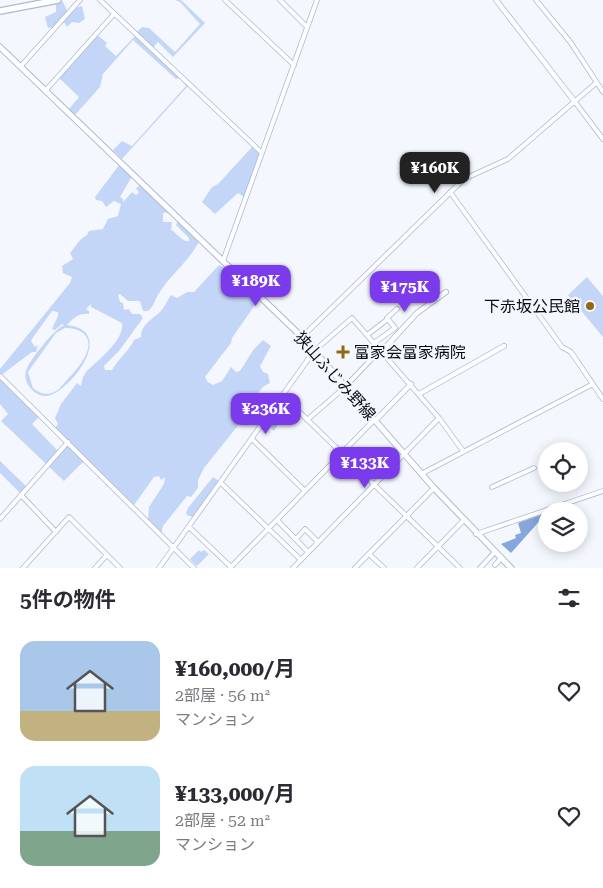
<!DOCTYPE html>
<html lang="ja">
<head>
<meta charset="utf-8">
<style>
	:root { --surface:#fff; --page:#f7f7f7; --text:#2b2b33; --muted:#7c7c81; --accent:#7c3aed }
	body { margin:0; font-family:"Roboto Serif","Noto Sans JP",serif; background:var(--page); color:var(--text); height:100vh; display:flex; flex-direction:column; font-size:19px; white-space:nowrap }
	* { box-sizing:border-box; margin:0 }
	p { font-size:16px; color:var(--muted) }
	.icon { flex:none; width:28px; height:28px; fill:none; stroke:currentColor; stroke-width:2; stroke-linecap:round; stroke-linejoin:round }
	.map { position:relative; height:568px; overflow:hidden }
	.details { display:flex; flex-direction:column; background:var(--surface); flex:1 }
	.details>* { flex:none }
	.tools { position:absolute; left:538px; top:442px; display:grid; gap:10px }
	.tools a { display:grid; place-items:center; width:50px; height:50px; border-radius:50%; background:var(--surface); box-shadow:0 2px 12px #0003; font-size:25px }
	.price { position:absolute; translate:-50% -42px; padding:0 11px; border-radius:10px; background:var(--accent); color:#fff; font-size:16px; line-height:32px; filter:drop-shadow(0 1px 2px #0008) }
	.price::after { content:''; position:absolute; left:50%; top:30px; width:15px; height:11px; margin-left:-8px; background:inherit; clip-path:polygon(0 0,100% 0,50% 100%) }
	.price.current { background:#222; color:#fff }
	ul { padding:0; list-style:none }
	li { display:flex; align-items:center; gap:15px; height:125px; padding:0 20px }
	li span { display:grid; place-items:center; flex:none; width:140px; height:100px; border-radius:15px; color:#555 }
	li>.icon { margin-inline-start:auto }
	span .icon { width:60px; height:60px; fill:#fffc; stroke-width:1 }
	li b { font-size:21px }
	h2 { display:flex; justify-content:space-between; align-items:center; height:60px; padding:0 20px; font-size:21px }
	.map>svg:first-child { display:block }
</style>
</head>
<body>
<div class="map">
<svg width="603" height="568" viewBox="0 0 603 568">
	<rect width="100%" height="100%" fill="#f4f7fd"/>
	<path fill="#c3d6f7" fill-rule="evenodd" d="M175,0H181L205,23L173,57L158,42L152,49L136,33L142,27L149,28L175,52L200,24L180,2Z
		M63,2L69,15L78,7L82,6L85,19L79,23L72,22L67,27L64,22L59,26L48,28L45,17L56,12V4Z
		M97,35L107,43L105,46L116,56L135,36L180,78L176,79L133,40L103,74L100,87L75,115L69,109L79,97L59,78Z
		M183,82L188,86L122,159L113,150L122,141L132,146L186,86Z
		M252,147L260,154L244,197L238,193L215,214L202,202L212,187L218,184Z
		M120,164L138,179L131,178L120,197L123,199V202L132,192L136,195L139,193L136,188L141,185L171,212L163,213V222H172L171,230C178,233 181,242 189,241V238L176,225L178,221L199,241C189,263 164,279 154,303C151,308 150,312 143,311L140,301H128L120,294L118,295L120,302L123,303L124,310L129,309L132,314H140L143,318L119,351L104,366L105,370H112C118,359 129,351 134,340L141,337C140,326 152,319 159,313C164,308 167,301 171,295L177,298L187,292H194L219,265C232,271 246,281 250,296L257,302L232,338L231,343L205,377L208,382L213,385L222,381L231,367L236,372L240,371L254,349L263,340L271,346L260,366L263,372L268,374L270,383C257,388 258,397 252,408L204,468L198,480V488L191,497L187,496L163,526L161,534L148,520L149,507L164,484L165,477L161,480L159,476L154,477L134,505L95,467L84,461L64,481L1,421L8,414L0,404V377L39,417L32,424L57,450L72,444L55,428L58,424L55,418L61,404L77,383L81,386L83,377L86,372C96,362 125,340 122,323L91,307V304L86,309L89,311V314C78,313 74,318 67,325C121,331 64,398 45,396C33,395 21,381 27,368C32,358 53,330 64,325L62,324L55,330L52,329L58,316V312L52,311L34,336L31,341L35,347L38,345L36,352H32L0,376V369L70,283L72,277L63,273L62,266L73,259L70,253C76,246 79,239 87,235L89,231L103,229L108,219L118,216L121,204L114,201L106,207L102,201L96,200L95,197ZM65,328C71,328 78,329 83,333C101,349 69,377 59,389C50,396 41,395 33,388L28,372L56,333Z
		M587,277L603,296V337L568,295Z
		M280,398L297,412L295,414L288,409L274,431L265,422Z
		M377,451L386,459L382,460L377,467L369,465L366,475L359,468Z
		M0,461L26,486L20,493L0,473Z
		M213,477L219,481L195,518L187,515L186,513L188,508Z
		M199,550L201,552L204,550L209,554L197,566L190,559Z"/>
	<path fill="#86a6dd" d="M543,514L544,516L511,553L501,544L516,538L515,535L521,533L518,523Z"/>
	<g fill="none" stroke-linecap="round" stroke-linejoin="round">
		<defs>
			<path id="minor" d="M100,0L262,153
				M225,0L294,65
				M280,0L307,27
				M536,0L571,43L603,92
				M21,66L80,0
				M46,90L114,14
				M575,102L603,139
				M450,192L562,347L571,352L603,399
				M223,261L317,0
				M367,335L388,319
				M302,337L464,179L508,159L596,83
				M374,343L395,328L387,318L397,309
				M0,376L194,568
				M283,396L460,568
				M439,418L463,451
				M307,420L345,387L380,350
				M252,439L305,491
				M421,474L593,384
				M221,483L301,560
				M492,487L534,468
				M21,495L56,532
				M0,519L68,442
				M277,520L308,552
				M189,527L231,567
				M476,534L603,491
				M296,539L305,529L318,542
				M369,554L384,568
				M495,565L501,558
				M23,568L69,517L120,568
				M95,568L107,555
				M159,568L314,351L352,318L439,418L293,568
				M230,568L374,420
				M355,568L434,488
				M417,568L464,520
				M480,568L495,552"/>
			<path id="tertiary" d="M496,0L575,102
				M382,351L417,313L446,292
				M419,394L504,346
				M375,421L411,384"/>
			<path id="secondary" d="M0,47L302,337L434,488L511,568"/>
			<path id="primary" d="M0,11L58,0"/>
		</defs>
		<use href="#minor" stroke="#aab9d4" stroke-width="5.5"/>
		<use href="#tertiary" stroke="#aab9d4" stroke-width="6"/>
		<use href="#secondary" stroke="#aab9d4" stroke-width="7"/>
		<use href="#primary" stroke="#aab9d4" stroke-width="8"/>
		<use href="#minor" stroke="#fff" stroke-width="4"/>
		<use href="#tertiary" stroke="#fff" stroke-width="4.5"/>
		<use href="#secondary" stroke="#fff" stroke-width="5"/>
		<use href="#primary" stroke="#fff" stroke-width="5.5"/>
	</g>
	<g fill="#906910" stroke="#f4f7fd" stroke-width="2">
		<circle cx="590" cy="306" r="5"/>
		<path d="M340.5 344.5h5v5h5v5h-5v5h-5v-5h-5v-5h5z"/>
	</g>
	<g text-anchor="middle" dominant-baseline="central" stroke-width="4.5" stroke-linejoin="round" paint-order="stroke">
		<g font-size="16" fill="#070c15" stroke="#f4f7fd" text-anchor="end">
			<text x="580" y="306">下赤坂公民館</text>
			<text x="354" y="352" text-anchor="start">富家会富家病院</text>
		</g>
		<g font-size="16" fill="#070c15" stroke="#f4f7fd">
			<text transform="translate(335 376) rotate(48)">狭山ふじみ野線</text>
		</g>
	</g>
</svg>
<div class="tools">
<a><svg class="icon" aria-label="locate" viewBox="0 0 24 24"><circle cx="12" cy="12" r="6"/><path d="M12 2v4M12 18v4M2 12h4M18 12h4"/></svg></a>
<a><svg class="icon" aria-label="layers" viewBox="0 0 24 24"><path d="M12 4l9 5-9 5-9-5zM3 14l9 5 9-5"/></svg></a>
</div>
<b class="price current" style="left:435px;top:194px">¥160K</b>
<b class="price" style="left:256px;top:307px">¥189K</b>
<b class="price" style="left:405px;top:313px">¥175K</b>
<b class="price" style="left:266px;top:435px">¥236K</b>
<b class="price" style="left:365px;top:489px">¥133K</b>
</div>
<section class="details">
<h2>5件の物件<svg class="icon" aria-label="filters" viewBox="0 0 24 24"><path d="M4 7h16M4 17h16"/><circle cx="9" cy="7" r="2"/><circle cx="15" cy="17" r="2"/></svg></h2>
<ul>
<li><span style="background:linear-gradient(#a9c7e8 70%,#c2b280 0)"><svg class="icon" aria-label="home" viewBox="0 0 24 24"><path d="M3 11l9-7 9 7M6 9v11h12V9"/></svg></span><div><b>¥160,000/月</b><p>2部屋 · 56 m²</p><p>マンション</p></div><svg class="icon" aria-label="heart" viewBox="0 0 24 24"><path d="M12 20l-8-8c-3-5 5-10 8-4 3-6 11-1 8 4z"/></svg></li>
<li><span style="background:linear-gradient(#bfe0f5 65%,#7fa58c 0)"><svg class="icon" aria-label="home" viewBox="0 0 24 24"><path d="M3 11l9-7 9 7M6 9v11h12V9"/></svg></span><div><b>¥133,000/月</b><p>2部屋 · 52 m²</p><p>マンション</p></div><svg class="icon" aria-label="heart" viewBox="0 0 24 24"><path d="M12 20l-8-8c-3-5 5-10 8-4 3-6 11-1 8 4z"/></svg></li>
</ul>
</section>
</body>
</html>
